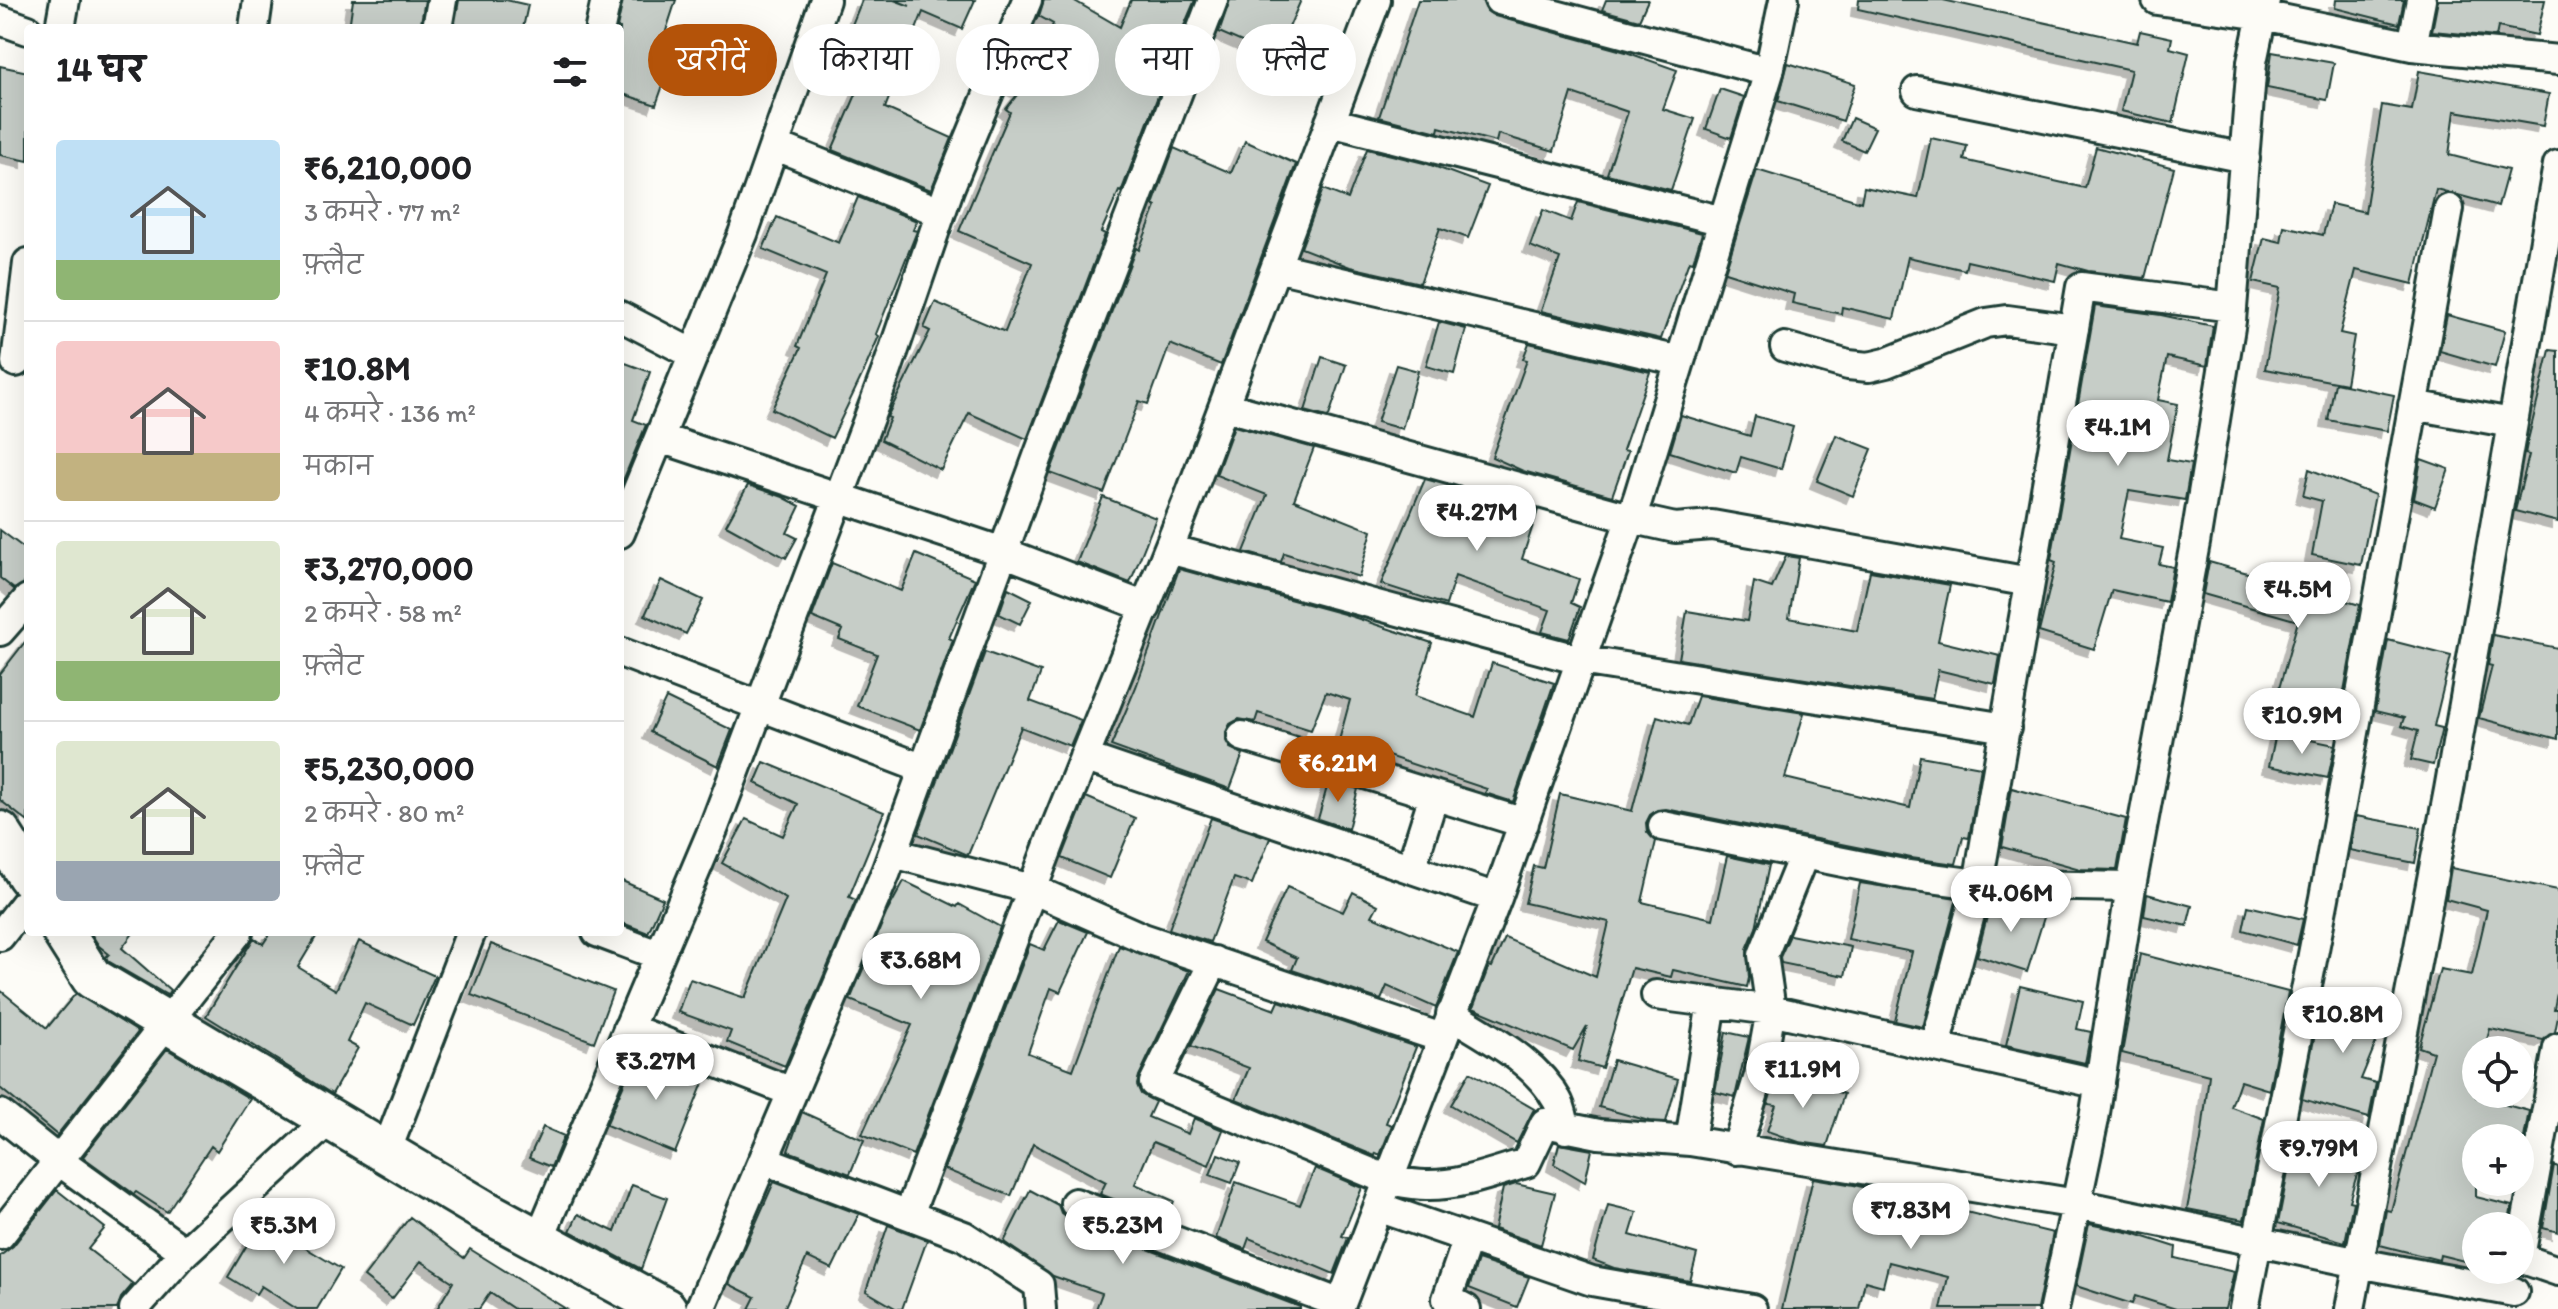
<!DOCTYPE html>
<html lang="hi">
<head>
<meta charset="utf-8">
<style>
	:root { --surface:#fff; --page:#f2f2f2; --text:#202124; --muted:#757577; --line:#e0e0e0; --accent:#b45309 }
	body { margin:0; font-family:Itim,"Playpen Sans Deva",sans-serif; background:var(--page); color:var(--text); height:100vh; display:flex; flex-direction:column; font-size:30px; white-space:nowrap }
	* { box-sizing:border-box; margin:0 }
	p { font-size:26px; color:var(--muted) }
	.icon { flex:none; width:44px; height:44px; fill:none; stroke:currentColor; stroke-width:2; stroke-linecap:round; stroke-linejoin:round }
	.map { position:relative; flex:1; overflow:hidden }
	.drawer { position:absolute; left:24px; top:24px; width:600px; height:912px; display:flex; flex-direction:column; background:var(--surface); border-radius:8px; box-shadow:0 8px 32px #0002 }
	.drawer>* { flex:none }
	.top-card { position:absolute; left:648px; top:24px; width:760px; height:72px; display:flex; gap:16px }
	.controls { position:absolute; left:2462px; top:1036px; display:grid; gap:16px }
	.controls a { display:grid; place-items:center; width:72px; height:72px; border-radius:50%; background:var(--surface); box-shadow:0 8px 32px #0002; font-size:40px }
	.price { position:absolute; translate:-50% -68px; padding:0 18px; border-radius:28px; background:#fff; color:#222; font-size:26px; line-height:52px; filter:drop-shadow(0 2px 4px #0008) }
	.price::after { content:''; position:absolute; left:50%; top:48px; width:24px; height:18px; margin-left:-12px; background:inherit; clip-path:polygon(0 0,100% 0,50% 100%) }
	.price.active { background:var(--accent); color:#fff }
	ul { padding:0; list-style:none }
	li { display:flex; align-items:center; gap:24px; height:200px; padding:0 32px }
	li+li { border-top:2px solid var(--line) }
	li span { display:grid; place-items:center; flex:none; width:224px; height:160px; border-radius:8px; color:#555 }
	li>.icon { margin-inline-start:auto }
	span .icon { width:96px; height:96px; fill:#fffc; stroke-width:1 }
	li b { font-size:34px }
	h2 { display:flex; justify-content:space-between; align-items:center; height:96px; padding:0 32px; font-size:34px }
	.chip { padding:0 28px; border-radius:36px; background:var(--surface); box-shadow:0 8px 32px #0002; font-size:28px; line-height:72px }
	.chip.active { background:var(--accent); color:#fff }
	.map>svg:first-child { display:block }
</style>
</head>
<body>
<div class="map">
<svg width="2558" height="1309" viewBox="0 0 2558 1309">
	<defs>
		<filter id="shadow"><feDropShadow dx="-7" dy="7" stdDeviation="0" flood-color="#0004"/></filter>
	</defs>
	<rect width="100%" height="100%" fill="#fdfcf7"/>
	<filter id="ink" filterUnits="userSpaceOnUse"><feTurbulence type="fractalNoise" baseFrequency=".0125" numOctaves="2"/><feDisplacementMap in="SourceGraphic" scale="16" xChannelSelector="R" yChannelSelector="G"/><feConvolveMatrix kernelMatrix="1 2 1 2 8 2 1 2 1" color-interpolation-filters="sRGB"/></filter>
	<g filter="url(#ink)">
		<path fill="#c6cdc7" stroke="#1f3d34" stroke-width="2" filter="url(#shadow)" d="M353,0H425L420,28H349Z
			M459,0H506L528,5L523,28H454Z
			M623,0H676L666,31L673,34L661,72L667,74L656,105L620,93V28H617Z
			M862,0H894L910,6L895,0H975L962,29L923,12L885,108L952,138L931,190L832,150L861,83L833,72Z
			M1044,0H1073L1120,27L1131,0H1195L1158,87L1161,88L1121,192L1119,191L1101,232L1105,234L1027,439L969,413L941,470L881,440L890,418L887,417L930,331L924,328L935,302L1005,332L1032,263L959,231L1010,112L1006,109L1020,91L1014,88L1026,61L1036,65L1053,24L1039,16Z
			M1230,0H1301L1276,57L1219,32Z
			M1418,0H1482L1487,11L1495,16L1626,52L1677,70L1663,109L1695,119L1671,190L1607,174L1628,112L1572,93L1554,151L1498,134L1496,142L1439,127L1438,132L1379,117Z
			M1606,0H1648L1639,20L1602,10Z
			M1859,0H1943L2137,43L2140,31L2172,38L2170,48L2189,53L2173,123L2121,111L2131,70L1858,9Z
			M2336,0H2404L2399,24L2335,8Z
			M2438,0H2545L2537,35L2498,27L2496,37L2432,31Z
			M2272,52L2334,63L2327,100L2267,88Z
			M1788,63L1855,84L1843,121L1778,101Z
			M0,66L28,72V161L0,155Z
			M2419,71L2549,94L2543,126L2455,111L2449,155L2508,170L2498,206L2436,189L2413,284L2356,270L2340,333L2354,336L2346,384L2265,369L2280,288L2253,282L2264,238L2281,242L2284,226L2323,235L2331,204L2365,212L2382,105L2412,110Z
			M1720,89L1744,97L1731,138L1706,129Z
			M1852,118L1875,128L1864,151L1842,141Z
			M1931,138L1967,146L1964,160L2085,188L2096,147L2174,168L2145,278L2088,271L2059,263L2055,281L1967,261L1965,270L1908,257L1894,319L1842,307L1841,314L1792,303L1794,294L1725,272L1757,170L1861,202L1864,187L1918,198Z
			M1245,141L1296,164L1221,365L1170,344L1148,404L1139,401L1104,493L1050,473L1136,248L1139,250L1156,207L1153,205L1174,148L1231,173Z
			M1367,149L1428,164L1488,186L1468,238L1440,228L1420,283L1350,267L1301,248L1323,189L1348,199Z
			M858,197L917,221L913,230L917,231L876,334L879,336L864,371L832,438L772,409L801,348L797,346L826,275L763,249L777,217L839,243Z
			M1578,202L1702,233L1693,262L1689,261L1661,339L1541,311L1560,258L1530,246L1543,210L1571,221Z
			M2095,306L2161,315L2213,326L2207,366L2167,357L2158,400L2178,404L2167,460L2191,464L2185,500L2129,491L2119,539L2163,548L2159,564L2173,567L2167,602L2112,590L2094,649L2039,632L2056,562L2051,560Z
			M2447,315L2505,331L2495,367L2440,351Z
			M1439,322L1466,329L1454,374L1426,366Z
			M1529,343L1650,372L1623,450L1628,451L1612,496L1523,471L1492,457L1527,360L1523,359Z
			M2550,350L2558,351V522L2515,511L2529,455L2525,454L2527,444Z
			M1322,357L1346,365L1329,416L1327,417L1305,411Z
			M620,361L650,372L633,420L646,425L620,488Z
			M1396,365L1418,371L1402,429L1377,422Z
			M2335,383L2394,395L2387,431L2328,420Z
			M1681,415L1750,436L1755,416L1793,427L1781,469L1741,457L1736,473L1670,452Z
			M1234,426L1314,448L1294,500L1372,531L1359,577L1284,553L1281,562L1244,552L1267,495L1216,475Z
			M1836,435L1872,449L1853,496L1817,481Z
			M2421,459L2449,469L2435,507L2414,499Z
			M2309,469L2375,495L2361,565L2312,555L2322,501L2303,496Z
			M1425,479L1538,510L1522,559L1579,579L1571,603L1580,607L1569,639L1542,632L1550,610L1455,576L1446,605L1381,584Z
			M748,485L783,497L800,506L787,533L797,538L786,558L726,525Z
			M1103,497L1156,518L1130,583L1077,562Z
			M0,530L28,551V582L14,589L0,578Z
			M916,554L975,579L949,638L953,640L920,730L857,706L877,654L839,639L843,630L812,617L832,563L901,591Z
			M1786,556L1799,558L1789,618L1857,631L1870,571L1950,585L1938,641L2000,656L1995,684L1938,670L1932,699L1679,659L1687,611L1747,621L1754,582L1772,588Z
			M2209,562L2360,605L2342,702H2339L2338,708L2278,692L2298,621L2203,594Z
			M1179,569L1344,614L1432,643L1415,696L1475,717L1492,663L1554,683L1513,802L1485,793L1487,789L1367,749L1365,756L1337,748L1350,700L1326,692L1311,730L1258,713L1255,722L1239,719L1230,724L1226,732V741L1230,748L1243,754L1230,789L1111,746L1136,687Z
			M661,580L703,600L686,634L645,615Z
			M1008,588L1032,600L1020,624L999,614Z
			M2493,635L2558,648V739L2479,718L2492,666L2488,665Z
			M28,638V822L0,800V674Z
			M2388,640L2451,656L2434,726L2442,728L2433,765L2411,760L2418,731L2401,726L2404,718L2375,711Z
			M985,652L1041,672L1030,701L1081,720L1070,746L1021,727L968,855L918,834Z
			M1698,696L1804,713L1785,778L1910,808L1920,756L1981,767L1969,838L1963,837L1956,864L1911,858L1666,809L1657,810L1650,815L1646,823L1647,832L1656,841L1642,902L1713,919L1727,856L1769,865L1756,928L1747,949L1749,978L1747,987L1673,970L1671,977L1632,968L1602,1068L1578,1061L1587,1026L1573,1050L1473,1008L1489,966L1492,967L1505,938L1596,977L1609,922L1525,903L1534,866L1543,868L1560,794L1632,811L1657,716L1688,725Z
			M666,698L732,730L718,766L650,732Z
			M2276,733L2335,745L2328,778L2269,766Z
			M764,762L884,812L849,897L856,900L785,1066L727,1042L731,1031L678,1012L690,979L745,998L786,899L722,863L746,819L783,836L798,804L755,783Z
			M1329,780L1358,789L1348,829L1318,819Z
			M2012,788L2126,819L2117,870L2080,869L2002,847Z
			M1086,797L1135,818L1110,878L1062,858Z
			M2356,816L2421,828L2415,863L2350,850Z
			M1211,818L1270,838L1252,884L1234,878L1210,942L1169,929Z
			M2451,868L2558,890V988L2554,1009H2558V1017L2555,1032L2543,1040L2490,1029L2484,1050H2476V1097L2529,1111L2524,1138H2476V1197L2512,1206L2508,1226H2476V1264L2440,1255L2439,1260L2380,1245L2386,1210L2391,1211L2433,1052L2419,1047L2440,969L2472,975L2487,910L2446,899Z
			M620,880L663,899L648,933L620,922Z
			M904,881L957,907L959,904L1000,927L913,1155L862,1134L912,1025L850,1000L886,914Z
			M1860,883L1957,898L1923,1027L1895,1021L1912,952L1848,939Z
			M1287,887L1343,912L1353,892L1378,905L1372,916L1458,952L1436,1008L1387,986L1381,1000L1292,970L1297,958L1262,942Z
			M2147,894L2192,906L2187,926L2144,916Z
			M1991,901L2019,902L2046,911L2027,972L1977,956Z
			M2248,906L2303,919L2297,945L2243,930Z
			M1059,920L1088,932L1060,992L1051,988L1028,1053L1073,1070L1119,946L1189,971L1139,1076L1137,1085L1141,1094L1155,1102L1148,1117L1188,1134L1194,1118L1223,1130L1209,1165L1153,1142L1135,1184L1174,1201L1167,1220L1100,1194L1106,1182L1033,1144L1011,1196L944,1169L1030,944L1044,950Z
			M90,932H134L122,948L170,990L167,995L108,961L106,957L109,954L99,946Z
			M271,932H319L298,967L336,990L359,941L435,976L413,1025L365,1003L347,1042L358,1048L332,1094L206,1016L254,938L263,944Z
			M1790,935L1851,947L1845,976L1781,963L1780,957Z
			M491,944L613,991L594,1042L471,995Z
			M2140,954L2288,992L2269,1090L2240,1081L2231,1107L2264,1119L2244,1220L2187,1209L2201,1140L2209,1075L2122,1053Z
			M2020,986L2083,1001L2077,1029L2091,1032L2085,1063L2006,1045Z
			M1219,989L1275,1010L1279,1001L1416,1047L1386,1123L1392,1125L1380,1155L1376,1153L1375,1156L1236,1099L1249,1068L1191,1046Z
			M2324,989L2387,1016L2361,1079L2376,1083L2369,1118L2302,1099Z
			M0,990L47,1028L76,993L138,1032L57,1135L0,1088Z
			M1726,1032L1749,1037L1735,1097L1715,1092Z
			M167,1049L250,1099L217,1151L211,1146L167,1212L136,1192L134,1194L83,1157Z
			M638,1051L705,1078L675,1153L606,1125Z
			M1613,1060L1678,1079L1666,1122L1649,1121L1599,1107Z
			M1470,1072L1534,1109L1517,1143L1451,1105Z
			M1777,1072L1844,1094L1827,1146L1799,1142L1767,1131L1776,1105L1768,1104Z
			M802,1112L864,1140L850,1174L788,1151Z
			M543,1127L564,1136L551,1167L529,1158Z
			M2296,1132L2362,1158L2349,1201L2353,1202L2345,1242L2278,1223Z
			M1559,1144L1592,1150L1585,1182L1554,1164Z
			M1218,1154L1240,1162L1232,1183L1210,1175Z
			M2554,1165L2558,1167V1232L2543,1228Z
			M1315,1168L1362,1188L1342,1236L1348,1238L1334,1274L1249,1238L1245,1249L1216,1238L1236,1182L1300,1205Z
			M1813,1178L1854,1185L2053,1233L2037,1309H1941L1948,1277L1889,1262L1883,1286L1865,1281L1859,1309H1782Z
			M774,1182L859,1214L832,1269L807,1257L784,1309H749L755,1297L729,1284Z
			M1516,1184L1555,1193L1541,1245L1494,1229L1503,1188Z
			M632,1185L667,1198L641,1269L570,1231L578,1214L615,1232Z
			M57,1190L105,1228L88,1249L133,1284L121,1298L117,1309H0V1256L13,1246Z
			M1030,1190L1058,1205L1061,1213L1069,1219L1300,1307V1309H1096L1102,1293L1053,1276L1004,1242Z
			M1608,1205L1637,1212L1630,1235L1697,1254L1690,1281L1614,1268L1593,1260Z
			M267,1211L300,1232L294,1241L341,1269L317,1309H297L261,1286L256,1294L228,1277Z
			M410,1217L464,1258L470,1249L566,1309H514L490,1293L479,1309H437L453,1282L421,1261L392,1299L364,1277Z
			M2089,1224L2132,1233L2176,1247L2175,1258L2234,1272L2225,1309H2176L2135,1296L2132,1304L2076,1286Z
			M888,1225L927,1240L902,1309H897L866,1291Z
			M1478,1260L1529,1277L1517,1307L1469,1288Z"/>
		<g fill="none" stroke-linecap="round" stroke-linejoin="round">
			<defs>
				<path id="street" d="M1499,0L1769,72
					M2157,0L2262,15L2412,46L2558,60
					M0,20L28,30
					M60,28L65,0
					M254,28L258,0
					M437,28L442,0
					M600,28L606,0
					M2412,46L2421,0
					M1917,91L2245,158
					M1330,122L1723,221
					M774,145L940,212
					M1276,267L1679,361
					M620,316L693,354
					M1785,347L1848,365L1869,367L1886,363L1986,323L2007,320L2074,329
					M16,362L28,263
					M2413,405L2512,423
					M1224,406L1630,518L1675,528L1712,525L2030,582
					M660,438L1003,552L1146,607
					M620,533L743,234L825,0
					M1169,549L1580,660L2006,728
					M0,631L28,599
					M620,652L924,769
					M1242,736L1524,823
					M1084,757L1497,898
					M1663,826L1908,875L1978,884L2131,887
					M893,853L1032,889L1143,938L1442,1038
					M1411,868L1434,795
					M597,932L658,955
					M0,936L28,900
					M1214,961L1154,1083L1388,1180C1400,1182 1414,1185 1426,1185C1460,1186 1495,1172 1526,1163L1545,1123L1599,1134L1690,1141L2077,1204L2359,1263L2514,1292
					M1656,995L1771,1010L2100,1084
					M1451,1014C1488,1038 1535,1060 1557,1100C1562,1108 1563,1120 1566,1129
					M628,1028L792,1092
					M1935,1047L1978,884L2081,287L2232,307
					M0,1114L59,1161L185,1252L134,1309
					M1690,1141L1712,1002
					M1736,1150L1759,1076L1771,1010L1763,955L1804,854
					M386,1152L471,932
					M764,1160L964,1236L1039,1285L1041,1309
					M1075,1203L1341,1304
					M1378,1207L1592,1281L1752,1309
					M909,1214L1052,837L1189,498L1376,0
					M0,1235L238,932
					M539,1239L714,827L887,370L949,189L1027,0
					M185,1252L330,1119
					M2520,1257L2558,1048
					M2520,1258L2558,1271
					M700,1309L886,872L1040,451L1213,0
					M1339,1309L1497,898L1638,498L1769,72L1784,0
					M1466,1309L1447,1299L1468,1238
					M2054,1309L2094,1119L2131,887L2195,543L2231,321L2252,62L2265,0
					M2244,1309L2324,898L2449,209
					M2350,1309L2449,790L2558,165"/>
				<path id="secondary" d="M0,832L28,876
					M63,932L92,978L483,1210L666,1309"/>
			</defs>
			<use href="#street" stroke="#1f3d34" stroke-width="34"/>
			<use href="#secondary" stroke="#1f3d34" stroke-width="46"/>
			<use href="#street" stroke="#fdfcf7" stroke-width="28"/>
			<use href="#secondary" stroke="#fdfcf7" stroke-width="40"/>
		</g>
	</g>
</svg>
<div class="controls">
<a><svg class="icon" aria-label="locate" viewBox="0 0 24 24"><circle cx="12" cy="12" r="6"/><path d="M12 2v4M12 18v4M2 12h4M18 12h4"/></svg></a>
<a>+</a>
<a>−</a>
</div>
<b class="price" style="left:2118px;top:468px">₹4.1M</b>
<b class="price" style="left:1477px;top:553px">₹4.27M</b>
<b class="price" style="left:2298px;top:630px">₹4.5M</b>
<b class="price" style="left:2302px;top:756px">₹10.9M</b>
<b class="price active" style="left:1338px;top:804px">₹6.21M</b>
<b class="price" style="left:2011px;top:934px">₹4.06M</b>
<b class="price" style="left:921px;top:1001px">₹3.68M</b>
<b class="price" style="left:2343px;top:1055px">₹10.8M</b>
<b class="price" style="left:656px;top:1102px">₹3.27M</b>
<b class="price" style="left:1803px;top:1110px">₹11.9M</b>
<b class="price" style="left:2319px;top:1189px">₹9.79M</b>
<b class="price" style="left:1911px;top:1251px">₹7.83M</b>
<b class="price" style="left:284px;top:1266px">₹5.3M</b>
<b class="price" style="left:1123px;top:1266px">₹5.23M</b>
<div class="top-card">
<a class="chip active">खरीदें</a>
<a class="chip">किराया</a>
<a class="chip">फ़िल्टर</a>
<a class="chip">नया</a>
<a class="chip">फ़्लैट</a>
</div>
<section class="drawer">
<h2>14 घर<svg class="icon" aria-label="filters" viewBox="0 0 24 24"><path d="M4 7h16M4 17h16"/><circle cx="9" cy="7" r="2"/><circle cx="15" cy="17" r="2"/></svg></h2>
<ul>
<li><span style="background:linear-gradient(#bfe0f5 75%,#8fb573 0)"><svg class="icon" aria-label="home" viewBox="0 0 24 24"><path d="M3 11l9-7 9 7M6 9v11h12V9"/></svg></span><div><b>₹6,210,000</b><p>3 कमरे · 77 m²</p><p>फ़्लैट</p></div></li>
<li><span style="background:linear-gradient(#f6c9c9 70%,#c2b280 0)"><svg class="icon" aria-label="home" viewBox="0 0 24 24"><path d="M3 11l9-7 9 7M6 9v11h12V9"/></svg></span><div><b>₹10.8M</b><p>4 कमरे · 136 m²</p><p>मकान</p></div></li>
<li><span style="background:linear-gradient(#dfe7d0 75%,#8fb573 0)"><svg class="icon" aria-label="home" viewBox="0 0 24 24"><path d="M3 11l9-7 9 7M6 9v11h12V9"/></svg></span><div><b>₹3,270,000</b><p>2 कमरे · 58 m²</p><p>फ़्लैट</p></div></li>
<li><span style="background:linear-gradient(#dfe7d0 75%,#9aa5b1 0)"><svg class="icon" aria-label="home" viewBox="0 0 24 24"><path d="M3 11l9-7 9 7M6 9v11h12V9"/></svg></span><div><b>₹5,230,000</b><p>2 कमरे · 80 m²</p><p>फ़्लैट</p></div></li>
</ul>
</section>
</div>
</body>
</html>
